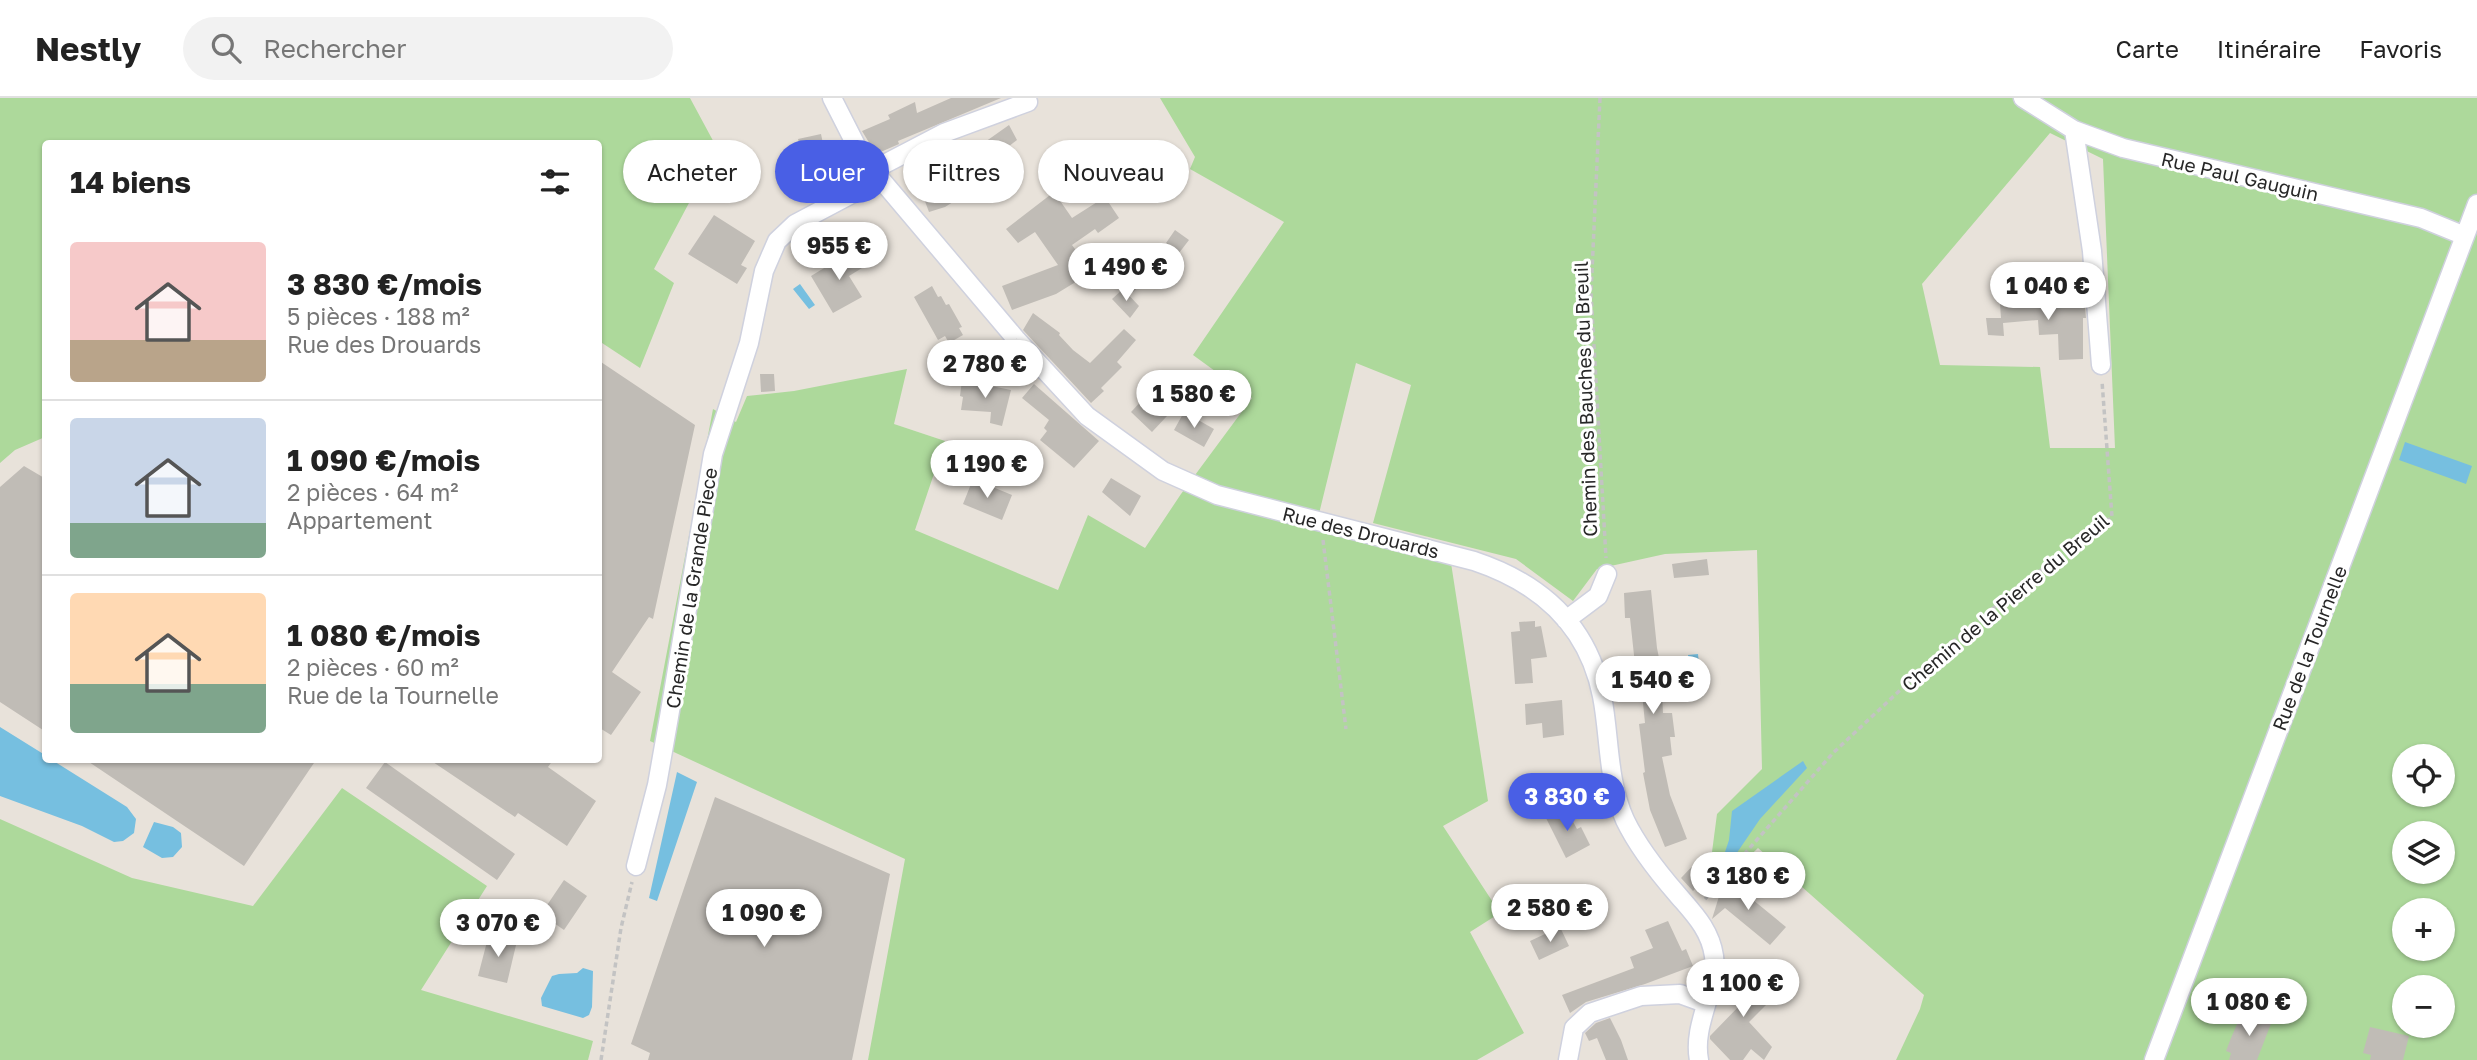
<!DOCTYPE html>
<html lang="fr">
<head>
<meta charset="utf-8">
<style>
	:root { --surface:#fff; --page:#f2f2f2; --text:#222; --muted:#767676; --line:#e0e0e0; --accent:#495fe5 }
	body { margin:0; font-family:"Golos Text",sans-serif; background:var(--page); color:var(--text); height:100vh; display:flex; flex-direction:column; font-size:26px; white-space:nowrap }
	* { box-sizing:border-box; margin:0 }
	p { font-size:23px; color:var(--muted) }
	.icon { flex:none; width:38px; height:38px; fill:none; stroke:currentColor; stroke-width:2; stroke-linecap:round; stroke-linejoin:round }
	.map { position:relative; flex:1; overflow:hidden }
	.sheet { position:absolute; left:42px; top:42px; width:560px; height:623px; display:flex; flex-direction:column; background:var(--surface); border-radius:7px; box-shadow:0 2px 5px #0004 }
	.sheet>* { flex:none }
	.top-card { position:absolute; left:623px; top:42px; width:665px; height:63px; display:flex; gap:14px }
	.fabs { position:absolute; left:2392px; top:646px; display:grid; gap:14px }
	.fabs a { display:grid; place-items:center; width:63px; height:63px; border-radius:50%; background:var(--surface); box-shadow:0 2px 5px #0004; font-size:35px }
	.price { position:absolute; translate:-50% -60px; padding:0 16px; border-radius:24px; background:#fff; color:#222; font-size:23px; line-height:46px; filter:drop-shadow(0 2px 4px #0008) }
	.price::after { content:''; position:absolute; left:50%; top:42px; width:21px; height:16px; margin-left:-10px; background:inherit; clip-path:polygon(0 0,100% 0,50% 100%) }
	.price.current { background:var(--accent); color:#fff }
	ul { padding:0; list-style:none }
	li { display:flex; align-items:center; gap:21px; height:175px; padding:0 28px }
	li+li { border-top:2px solid var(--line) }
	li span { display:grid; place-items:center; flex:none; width:196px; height:140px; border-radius:7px; color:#555 }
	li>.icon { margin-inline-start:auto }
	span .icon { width:84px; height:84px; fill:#fffc; stroke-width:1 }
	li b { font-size:30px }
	h2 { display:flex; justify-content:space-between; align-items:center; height:84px; padding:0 28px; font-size:30px }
	.chip { padding:0 24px; border-radius:32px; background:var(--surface); box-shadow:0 2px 5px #0004; font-size:24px; line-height:63px }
	.chip.current { background:var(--accent); color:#fff }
	header { display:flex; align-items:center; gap:42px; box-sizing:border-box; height:98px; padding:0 35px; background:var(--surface); border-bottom:2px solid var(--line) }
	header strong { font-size:33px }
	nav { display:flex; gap:38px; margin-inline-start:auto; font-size:24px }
	.search { width:490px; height:63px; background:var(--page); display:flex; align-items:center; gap:18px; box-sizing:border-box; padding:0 24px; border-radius:38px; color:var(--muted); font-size:26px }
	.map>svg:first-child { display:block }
</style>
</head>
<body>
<header>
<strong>Nestly</strong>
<div class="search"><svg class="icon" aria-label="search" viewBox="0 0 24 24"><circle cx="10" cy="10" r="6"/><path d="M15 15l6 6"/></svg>Rechercher</div>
<nav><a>Carte</a><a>Itinéraire</a><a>Favoris</a></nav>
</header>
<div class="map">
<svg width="2477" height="962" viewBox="0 0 2477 962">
	<rect width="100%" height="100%" fill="#e8e2da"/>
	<path fill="#add99b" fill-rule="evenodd" d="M0,0H690L738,89L725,102L699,86L654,171L674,185L640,270L599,243L598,46H46L45,339L15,352L0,365Z
		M1160,0H2477V962H1896L1920,911L1924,897L1758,750L1734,773L1712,754L1717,716L1762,671L1757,452L1665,456L1597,471L1573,503L1516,461L1373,425L1411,287L1356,265L1315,432L1451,465L1488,703L1443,728L1500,815L1470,834L1524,935L1477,962H868L905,761L650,643L713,311L736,324L747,298L794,293L907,271L894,326L945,343L915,432L1058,492L1088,417L1145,450L1181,396L1252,300L1193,257L1284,124L1190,71L1195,59ZM2050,35L2103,61L2115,350H2050L2040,269L1940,267L1922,186ZM2404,658H2443V696H2404ZM2404,735H2443V774H2404ZM2404,812H2443V850H2404ZM2404,889H2443V928H2404Z
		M342,690L487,788L421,892L593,943L588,962H0V721L132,780L253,808Z"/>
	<path fill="#76bfe0" d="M800,186L815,207L809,211L793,191Z
		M2405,344L2472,368L2466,386L2399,362Z
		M1698,556L1700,577L1690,578L1688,557Z
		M0,629L45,657L46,662H52L127,709L136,721L134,735L123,743L114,744L82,728L0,698Z
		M1803,663L1807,670L1760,721L1732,762L1724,757L1729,742L1732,713Z
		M677,674L697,684L657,803L649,800Z
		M154,724L173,729L181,735L182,749L173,759L162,760L143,749Z
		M583,870L593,873L592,909L589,917L583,920L542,908L541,900L552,878L559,876L577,875Z"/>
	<path fill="#c0bcb6" d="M951,0H1001L898,43L899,46L876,56L862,33L890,21L888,17L915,4L917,15Z
		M1009,27L1017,42L954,90L961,99L945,109L929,114L920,90Z
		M821,36L829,74L807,79L798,41Z
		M1054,94L1072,120L1105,99L1119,120L1098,135L1095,131L1072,147L1089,170L1074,185L1056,196L1012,212L1002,188L1058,167L1035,134L1018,145L1006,131Z
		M714,117L755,143L741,167L747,170L737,186L688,156Z
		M1175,132L1189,142L1179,155L1166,145Z
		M1125,152L1133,161L1142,153L1156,167L1147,175L1149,178L1133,194L1108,168Z
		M852,153L862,170L849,178L862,199L833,215L811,178Z
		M932,188L938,199L941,198L946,207L949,206L962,229L959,230L963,237L949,245L945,238L938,242L914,199Z
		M1123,191L1139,208L1130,220L1112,201Z
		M2084,200L2086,220H2083V261L2059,262L2058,236L2039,237L2038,222L2003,225L2004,238L1988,237L1986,220H2001L2000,206Z
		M1033,215L1060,235L1059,237L1073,252L1090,265L1124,231L1136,242L1117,264L1122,269L1101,290L1104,293L1091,305L1023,232Z
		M598,262L695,327L653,521L649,519L612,574L641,594L611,637L598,629Z
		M760,276H774L775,293L761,294Z
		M962,282L1011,292L1002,328L990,325L991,314L961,312L963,299L960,298Z
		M1034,286L1099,343L1074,370L1040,342L1047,333L1044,330L1049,322L1022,300Z
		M1146,298L1167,318L1152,334L1131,314Z
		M1184,314L1214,331L1204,349L1174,332Z
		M24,368L46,381V634L0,604V389Z
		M1111,380L1141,398L1130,418L1102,394Z
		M973,381L1012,397L1002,422L963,406Z
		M1707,461L1709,477L1674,480L1672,466Z
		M1651,492L1657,550L1659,560H1664L1665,574L1661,575L1663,615H1672L1675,639H1670L1672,657L1662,659L1670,697L1687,741L1665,749L1650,712L1643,675L1645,674L1639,626L1645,625L1641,585H1637L1630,520H1625L1624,495Z
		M1535,523V529L1541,528L1547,559L1531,561L1533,585L1515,586L1511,534L1520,533L1519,524Z
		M1562,602L1564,637L1543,640L1542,625L1526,627L1525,606Z
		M86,662H316L244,768Z
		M430,662H553L548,669L596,703L567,748L518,715L515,719Z
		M385,664L515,756L497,782L366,690Z
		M715,699L890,776L852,962H648L650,955L631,946Z
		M1565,709L1577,731L1581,729L1590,747L1566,760L1546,720Z
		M1702,758L1715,770L1693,793L1681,780Z
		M1725,779L1786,829L1770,847L1725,810L1712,821Z
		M564,782L587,798L564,832L541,816Z
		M1668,823L1682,853L1686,851L1693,868L1645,886L1586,904L1570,915L1562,897L1634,870L1630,859L1653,850L1645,832Z
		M1560,829L1569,848L1539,862L1530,843Z
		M489,836L517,843L507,885L478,878Z
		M1744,868L1773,900L1749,924L1772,949L1764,962L1751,951L1743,962H1730L1710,941V938L1742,905L1724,886Z
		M2248,914L2272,923L2257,962H2229L2231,955L2226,953L2231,940L2238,924L2243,926Z
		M1610,920L1621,942L1628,962H1606L1597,940L1589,943L1585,935L1596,925Z
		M2370,929L2409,938L2403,962H2370L2371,957L2363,955Z"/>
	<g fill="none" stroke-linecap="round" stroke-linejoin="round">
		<defs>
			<path id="minor" d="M832,0L858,51L873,72L1016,241L1087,318L1163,373L1217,397L1474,463C1540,485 1588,527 1602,598C1610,639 1607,682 1625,722C1638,749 1657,773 1677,796C1693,815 1710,831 1714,858C1718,892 1692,926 1699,962
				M2023,0L2074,32L2123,50L2421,120L2465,138
				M2074,32L2092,153L2101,267
				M873,72L944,35L1028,4
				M1566,522L1598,498L1607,476
				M636,768L657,687L669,619L713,356L749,245L764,173L777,143L795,126L880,81
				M1568,962L1574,930L1590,915L1641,898L1680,896L1705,905
				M2154,962L2477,106"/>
		</defs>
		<use href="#minor" stroke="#cfd1de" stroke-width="21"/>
		<path stroke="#c3c3c3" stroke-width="3.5" stroke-dasharray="5 3.5" stroke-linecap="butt" d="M1600,0L1591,195L1606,460
			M1323,442L1346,631
			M1705,801L1833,655L1943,552L2016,491L2112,419L2102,283
			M601,962L621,830L632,784"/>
		<use href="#minor" stroke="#fff" stroke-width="18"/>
	</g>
	<g text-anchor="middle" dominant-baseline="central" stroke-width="6" stroke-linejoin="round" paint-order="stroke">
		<g font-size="19" fill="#272727" stroke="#fff">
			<text transform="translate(2240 78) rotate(13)">Rue Paul Gauguin</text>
			<text transform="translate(1585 301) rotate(-92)">Chemin des Bauches du Breuil</text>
			<text transform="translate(1361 434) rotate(14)">Rue des Drouards</text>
			<text transform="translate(691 490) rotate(-81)">Chemin de la Grande Piece</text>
			<text transform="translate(2005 504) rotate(-40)">Chemin de la Pierre du Breuil</text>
			<text transform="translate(2309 550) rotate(-69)">Rue de la Tournelle</text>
		</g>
	</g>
</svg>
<div class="fabs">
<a><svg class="icon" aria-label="locate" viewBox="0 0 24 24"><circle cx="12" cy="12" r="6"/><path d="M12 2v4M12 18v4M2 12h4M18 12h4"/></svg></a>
<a><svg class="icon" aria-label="layers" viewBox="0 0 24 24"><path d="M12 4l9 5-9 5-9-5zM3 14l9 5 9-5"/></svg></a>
<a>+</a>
<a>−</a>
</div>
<b class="price" style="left:839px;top:184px">955 €</b>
<b class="price" style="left:1126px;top:205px">1 490 €</b>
<b class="price" style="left:2048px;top:224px">1 040 €</b>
<b class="price" style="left:985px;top:302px">2 780 €</b>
<b class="price" style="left:1194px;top:332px">1 580 €</b>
<b class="price" style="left:987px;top:402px">1 190 €</b>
<b class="price" style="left:1653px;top:618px">1 540 €</b>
<b class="price current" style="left:1567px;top:735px">3 830 €</b>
<b class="price" style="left:1748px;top:814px">3 180 €</b>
<b class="price" style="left:1550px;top:846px">2 580 €</b>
<b class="price" style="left:764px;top:851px">1 090 €</b>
<b class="price" style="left:498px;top:861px">3 070 €</b>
<b class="price" style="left:1743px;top:921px">1 100 €</b>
<b class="price" style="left:2249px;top:940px">1 080 €</b>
<div class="top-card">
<a class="chip">Acheter</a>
<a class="chip current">Louer</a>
<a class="chip">Filtres</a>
<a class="chip">Nouveau</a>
</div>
<section class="sheet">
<h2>14 biens<svg class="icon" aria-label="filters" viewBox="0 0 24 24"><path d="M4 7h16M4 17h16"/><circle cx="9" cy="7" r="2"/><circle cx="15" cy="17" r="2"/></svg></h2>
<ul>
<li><span style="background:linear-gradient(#f6c9c9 70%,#b9a48a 0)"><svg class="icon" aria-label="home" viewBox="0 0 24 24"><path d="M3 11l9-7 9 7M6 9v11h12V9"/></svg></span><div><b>3 830 €/mois</b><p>5 pièces · 188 m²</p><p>Rue des Drouards</p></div></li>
<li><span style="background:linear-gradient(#c9d6e8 75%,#7fa58c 0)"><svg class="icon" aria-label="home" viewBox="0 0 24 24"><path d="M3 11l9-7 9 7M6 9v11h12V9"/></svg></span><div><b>1 090 €/mois</b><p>2 pièces · 64 m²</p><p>Appartement</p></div></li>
<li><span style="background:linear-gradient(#ffd9b3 65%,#7fa58c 0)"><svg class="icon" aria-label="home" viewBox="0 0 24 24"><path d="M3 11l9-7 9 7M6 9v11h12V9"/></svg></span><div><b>1 080 €/mois</b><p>2 pièces · 60 m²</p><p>Rue de la Tournelle</p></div></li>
</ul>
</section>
</div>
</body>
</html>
